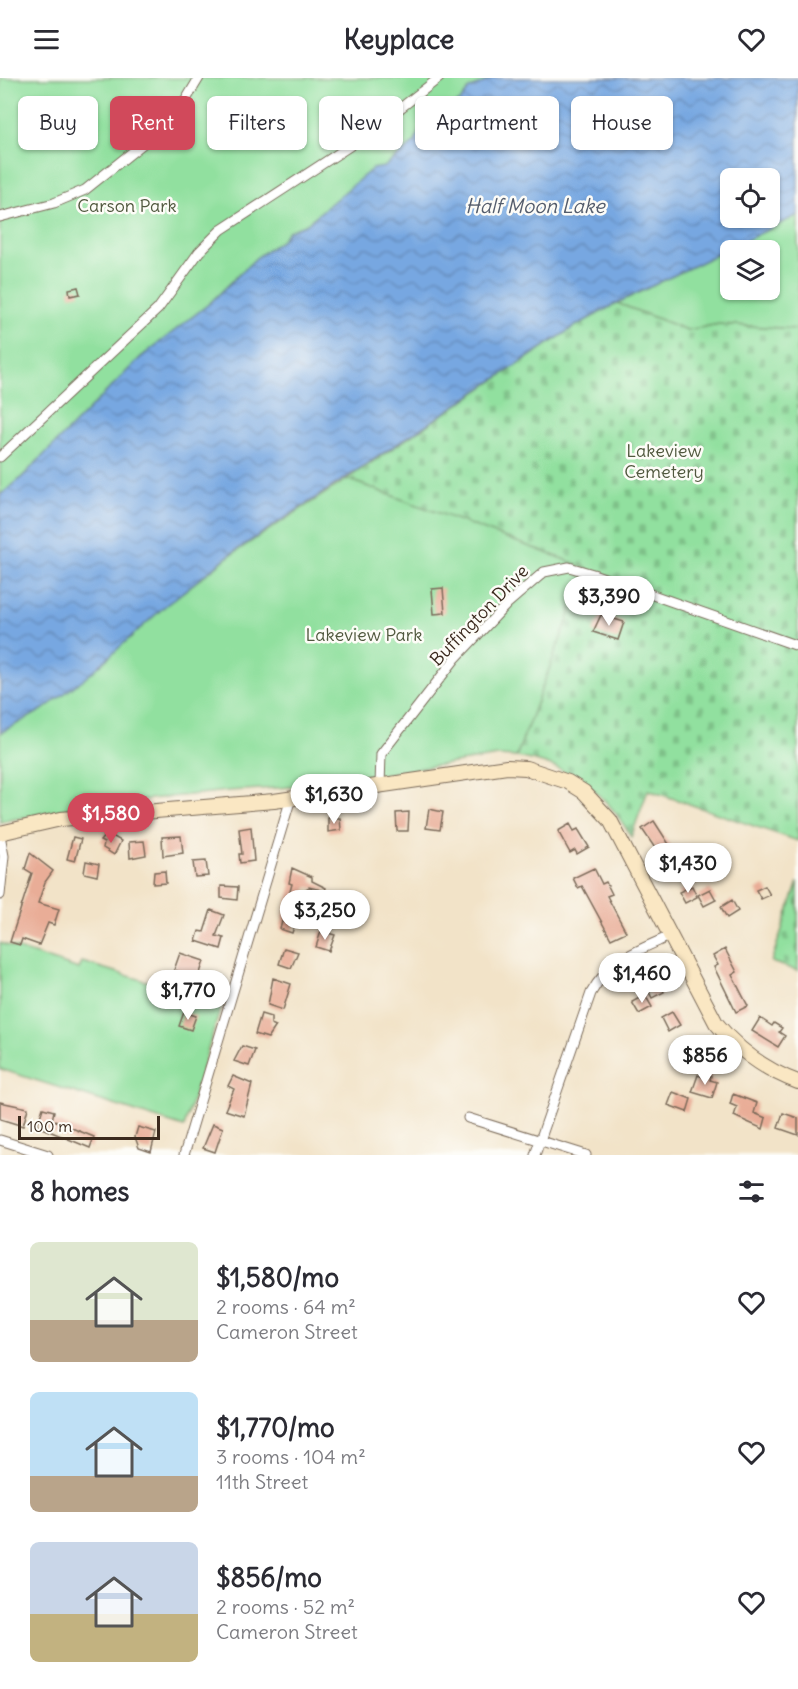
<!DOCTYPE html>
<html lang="en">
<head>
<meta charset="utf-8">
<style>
	:root { --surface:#fff; --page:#f7f7f7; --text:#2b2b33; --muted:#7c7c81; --accent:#d1495b }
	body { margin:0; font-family:Delius,sans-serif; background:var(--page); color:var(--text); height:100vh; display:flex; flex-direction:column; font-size:22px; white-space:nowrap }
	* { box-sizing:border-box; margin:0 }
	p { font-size:20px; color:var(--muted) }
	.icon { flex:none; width:33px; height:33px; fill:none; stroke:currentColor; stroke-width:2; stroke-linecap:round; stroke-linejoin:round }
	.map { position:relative; height:1077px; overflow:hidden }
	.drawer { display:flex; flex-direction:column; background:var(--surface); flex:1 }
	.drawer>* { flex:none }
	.top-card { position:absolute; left:18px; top:18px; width:762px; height:54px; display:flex; gap:12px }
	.tools { position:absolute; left:720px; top:90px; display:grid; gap:12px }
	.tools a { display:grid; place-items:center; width:60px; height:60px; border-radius:9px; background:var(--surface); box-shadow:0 2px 4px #0004; font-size:30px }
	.scale { position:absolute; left:18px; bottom:15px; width:142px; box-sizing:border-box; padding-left:6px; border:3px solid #3b2a1e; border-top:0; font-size:16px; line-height:21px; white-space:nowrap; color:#3b2a1e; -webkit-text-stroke:4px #fdfcf7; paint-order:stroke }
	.price { position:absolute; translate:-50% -51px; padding:0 14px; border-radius:21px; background:#fff; color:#222; font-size:20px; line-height:39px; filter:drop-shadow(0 2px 3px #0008) }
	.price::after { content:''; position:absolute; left:50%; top:36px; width:18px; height:14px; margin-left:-9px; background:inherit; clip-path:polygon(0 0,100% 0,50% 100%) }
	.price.on { background:var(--accent); color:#fff }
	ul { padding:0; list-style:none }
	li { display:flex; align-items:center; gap:18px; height:150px; padding:0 30px }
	li span { display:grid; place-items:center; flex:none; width:168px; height:120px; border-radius:9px; color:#555 }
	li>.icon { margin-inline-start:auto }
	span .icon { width:72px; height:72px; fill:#fffc; stroke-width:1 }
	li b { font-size:26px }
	h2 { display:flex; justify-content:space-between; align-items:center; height:72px; padding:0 30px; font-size:26px }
	.pill { padding:0 21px; border-radius:9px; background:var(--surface); box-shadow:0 2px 4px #0004; font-size:21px; line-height:54px }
	.pill.on { background:var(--accent); color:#fff }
	header { display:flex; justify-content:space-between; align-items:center; height:78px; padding:0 30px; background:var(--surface); font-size:27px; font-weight:700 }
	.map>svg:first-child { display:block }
</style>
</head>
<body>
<header><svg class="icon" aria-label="menu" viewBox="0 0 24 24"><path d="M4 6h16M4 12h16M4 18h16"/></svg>Keyplace<svg class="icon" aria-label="heart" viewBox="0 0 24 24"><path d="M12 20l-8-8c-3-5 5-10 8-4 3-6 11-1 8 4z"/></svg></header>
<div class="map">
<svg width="798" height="1077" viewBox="0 0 798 1077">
	<defs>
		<pattern id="cemetery-stones" width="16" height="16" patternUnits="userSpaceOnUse" patternTransform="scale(1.5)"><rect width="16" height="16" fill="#91e09f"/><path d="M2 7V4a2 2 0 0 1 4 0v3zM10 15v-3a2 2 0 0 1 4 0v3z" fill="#7ec088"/></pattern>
		<pattern id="water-waves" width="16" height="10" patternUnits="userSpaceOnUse" patternTransform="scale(1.5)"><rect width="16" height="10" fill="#77a7e1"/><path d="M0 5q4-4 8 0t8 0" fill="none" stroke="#6388b6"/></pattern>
	</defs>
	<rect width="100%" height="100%" fill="#fdfcf7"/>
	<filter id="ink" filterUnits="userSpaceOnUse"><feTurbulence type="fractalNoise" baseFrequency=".0167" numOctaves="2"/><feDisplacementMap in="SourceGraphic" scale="12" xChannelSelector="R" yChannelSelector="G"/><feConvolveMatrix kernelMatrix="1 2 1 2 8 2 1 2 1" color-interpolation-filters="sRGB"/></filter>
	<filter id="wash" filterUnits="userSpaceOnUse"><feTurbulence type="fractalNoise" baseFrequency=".008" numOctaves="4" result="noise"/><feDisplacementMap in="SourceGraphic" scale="24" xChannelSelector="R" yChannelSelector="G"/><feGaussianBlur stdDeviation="1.35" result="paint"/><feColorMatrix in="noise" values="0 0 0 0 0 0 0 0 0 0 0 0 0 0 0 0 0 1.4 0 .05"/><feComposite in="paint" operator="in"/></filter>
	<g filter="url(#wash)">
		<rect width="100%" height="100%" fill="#f2e3c8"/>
		<path fill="url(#cemetery-stones)" stroke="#66855e" stroke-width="1.5" d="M617,225L687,252L719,246L798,251V763L648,712L631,759C606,712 567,687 516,679L587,490L347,401L574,249Z
			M798,804V893L771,884Z"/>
		<path fill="#91e09f" stroke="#66855e" stroke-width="1.5" fill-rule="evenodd" d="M0,0H493L469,11L460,24L419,53L415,64L384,89L349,111L305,147L288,153L282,162L256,180L210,225L141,279L19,402L0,417Z
			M798,137V251L719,246L687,252L617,225ZM730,172H770V212H730Z
			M347,401L587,490L516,679L498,678L308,708L228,713L82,728L0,744V655L42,632L89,597L165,528L232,476Z
			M0,865L79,891L82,884L222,926L184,1049L0,991Z"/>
		<path fill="url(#water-waves)" stroke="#596880" stroke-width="1.5" fill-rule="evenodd" d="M493,0H798V137L617,225L574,249L232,475L165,528L89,597L42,632L0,655V417L19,402L141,279L210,225L256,180L282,162L288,153L305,147L372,91L384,89L415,64L419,53L460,23L469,11ZM730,100H770V140H730Z"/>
		<g id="blocks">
			<path fill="#e9ad97" d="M240,26L255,33L251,43L236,35Z
				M78,209L80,216L70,218L69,211Z
				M443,510L445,535L434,536L432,511Z
				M581,516L593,520L592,529L578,523Z
				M601,537L624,544L618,562L593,554Z
				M429,731L443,734L440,752L426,750Z
				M409,734L408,753H397L396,735Z
				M328,740H340L341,752L328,754Z
				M654,743L674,774L663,782L642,751Z
				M570,746L574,753L578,751L589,769L577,776L575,772L570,775L558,753Z
				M251,749L254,783L240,785L239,776H242L239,751Z
				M107,755L121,763L114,777L103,770L104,765L100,763Z
				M181,758L183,775L163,778L162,759Z
				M73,759L81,761L75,783L67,781Z
				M144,763L146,777L130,780L129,764Z
				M30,775L53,793L45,804L38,825L59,831L54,847L48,845L39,867L22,861L20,867L10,864L32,795L25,791Z
				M86,783L99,786L97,798L84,795Z
				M206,783L208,798L195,799L193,784Z
				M292,790L312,799V803L326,810L325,813L309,809L306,811L292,855L280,851L292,806L289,805Z
				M594,790L602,806L606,804L612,816L607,818L626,854L611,861L582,808L578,810L573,800Z
				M165,793L166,805L153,806L154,794Z
				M221,808L238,809L237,822L221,820Z
				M692,808L697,819L685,825L679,814Z
				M765,808L770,817L761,821L756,812Z
				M710,811L716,822L704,828L698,817Z
				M732,822L738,833L727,840L721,829Z
				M211,832L224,837L216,858L224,860L221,871L196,863L199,853L204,854Z
				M321,853L335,857L329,873L316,869Z
				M284,870L298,874L291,890L279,886Z
				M725,871L737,894L732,897L748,928L736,934L714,889L718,887L713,878Z
				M180,875L204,883L194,913L184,910L188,897L174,892Z
				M654,894L664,914L652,920L642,900Z
				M273,900L291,906L283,932L268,927Z
				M645,917L652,929L639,936L632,924Z
				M184,934L196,938L191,952L179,948Z
				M672,934L680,947L668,954L661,940Z
				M261,936L271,939V946L276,948L268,960L255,956Z
				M760,940L772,948L774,945L782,950L779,954L785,958L778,969L752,953Z
				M242,968L255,972L249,988L234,983Z
				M704,995L711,998L710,1002L717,1004L712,1020L692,1014L698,997L703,999Z
				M233,998L252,1006L244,1038L225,1032L234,1011L228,1008Z
				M673,1014L691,1021L687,1034L668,1027Z
				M733,1016L757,1025L754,1035L766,1040L763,1051L734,1038L737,1029L730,1026Z
				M0,1024L28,1030L23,1048L0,1041Z
				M43,1030L54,1033L52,1042L94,1059L90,1070L37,1048Z
				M783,1035L798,1040V1057L778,1050Z
				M213,1046L223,1050L215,1074L203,1070Z
				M138,1049L156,1054L151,1074L139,1070L135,1059Z"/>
		</g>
	</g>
	<g filter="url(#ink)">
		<use href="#blocks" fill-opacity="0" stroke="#7b6b5a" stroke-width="1.5"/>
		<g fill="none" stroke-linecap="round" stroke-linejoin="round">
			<defs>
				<path id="minor" d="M0,139L54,125L85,112L160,52L181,30L199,0
					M0,379L158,231L199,174L221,152L362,60L439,0
					M380,708L381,676L455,581L508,525L544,494L569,489L593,496L798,568
					M0,757L4,778L0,817
					M468,1040L586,1077
					M0,1062L48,1077
					M184,1077L291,720
					M535,1077L591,915C610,881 637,873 670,858"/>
				<path id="secondary" d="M0,755L61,741L274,723L507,689L526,690L568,704L584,714L610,742L716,945C738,972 765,992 798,1004"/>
			</defs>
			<use href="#minor" stroke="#7b6b5a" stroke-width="11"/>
			<use href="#secondary" stroke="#7b6b5a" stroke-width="16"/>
			<use href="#minor" stroke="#fff" stroke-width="9"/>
			<use href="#secondary" stroke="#fae7c3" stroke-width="14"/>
		</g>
	</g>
	<g text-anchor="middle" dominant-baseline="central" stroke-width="5" stroke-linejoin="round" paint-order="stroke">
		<g font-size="18" fill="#50583e" stroke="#fdfcf7">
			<text x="127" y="127">Carson Park</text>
			<text x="664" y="372">Lakeview<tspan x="664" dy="21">Cemetery</tspan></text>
			<text x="364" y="556">Lakeview Park</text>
		</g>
		<g font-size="18" fill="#3b2a1e" stroke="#fdfcf7">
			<text transform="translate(479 537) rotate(-46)">Buffington Drive</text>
		</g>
		<g font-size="20" font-style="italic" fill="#535c6c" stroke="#fdfcf7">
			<text x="535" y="127">Half Moon Lake</text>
		</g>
	</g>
</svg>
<div class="tools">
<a><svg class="icon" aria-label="locate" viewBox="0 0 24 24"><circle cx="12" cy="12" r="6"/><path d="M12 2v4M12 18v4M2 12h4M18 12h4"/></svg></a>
<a><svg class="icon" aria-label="layers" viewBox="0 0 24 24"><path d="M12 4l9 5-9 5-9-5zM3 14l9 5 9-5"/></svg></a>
</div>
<div class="scale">100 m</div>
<b class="price" style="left:609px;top:549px">$3,390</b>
<b class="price" style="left:334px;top:747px">$1,630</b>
<b class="price on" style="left:111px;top:766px">$1,580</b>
<b class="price" style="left:688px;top:816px">$1,430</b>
<b class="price" style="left:325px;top:863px">$3,250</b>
<b class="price" style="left:642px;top:926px">$1,460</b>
<b class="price" style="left:188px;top:943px">$1,770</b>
<b class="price" style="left:705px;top:1008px">$856</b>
<div class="top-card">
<a class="pill">Buy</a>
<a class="pill on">Rent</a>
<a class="pill">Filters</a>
<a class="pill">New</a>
<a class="pill">Apartment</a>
<a class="pill">House</a>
</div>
</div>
<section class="drawer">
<h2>8 homes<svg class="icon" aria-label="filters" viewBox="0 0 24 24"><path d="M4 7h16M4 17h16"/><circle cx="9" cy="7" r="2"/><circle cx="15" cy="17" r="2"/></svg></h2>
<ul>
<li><span style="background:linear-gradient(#dfe7d0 65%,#b9a48a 0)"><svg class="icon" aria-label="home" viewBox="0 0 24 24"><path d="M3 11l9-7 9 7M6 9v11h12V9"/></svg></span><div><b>$1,580/mo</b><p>2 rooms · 64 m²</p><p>Cameron Street</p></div><svg class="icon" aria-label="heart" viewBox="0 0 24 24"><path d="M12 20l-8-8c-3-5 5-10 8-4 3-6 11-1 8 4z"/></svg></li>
<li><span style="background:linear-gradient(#bfe0f5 70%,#b9a48a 0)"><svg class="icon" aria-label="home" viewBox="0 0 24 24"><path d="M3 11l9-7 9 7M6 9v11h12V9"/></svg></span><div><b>$1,770/mo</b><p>3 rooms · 104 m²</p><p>11th Street</p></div><svg class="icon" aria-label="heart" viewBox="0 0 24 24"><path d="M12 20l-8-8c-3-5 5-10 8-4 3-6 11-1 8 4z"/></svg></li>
<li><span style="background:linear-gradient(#c9d6e8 60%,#c2b280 0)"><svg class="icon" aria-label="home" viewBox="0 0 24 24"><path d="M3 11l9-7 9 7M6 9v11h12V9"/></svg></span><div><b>$856/mo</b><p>2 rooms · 52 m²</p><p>Cameron Street</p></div><svg class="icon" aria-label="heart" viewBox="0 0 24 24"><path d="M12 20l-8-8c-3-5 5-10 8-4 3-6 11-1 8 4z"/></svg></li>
</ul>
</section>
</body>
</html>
